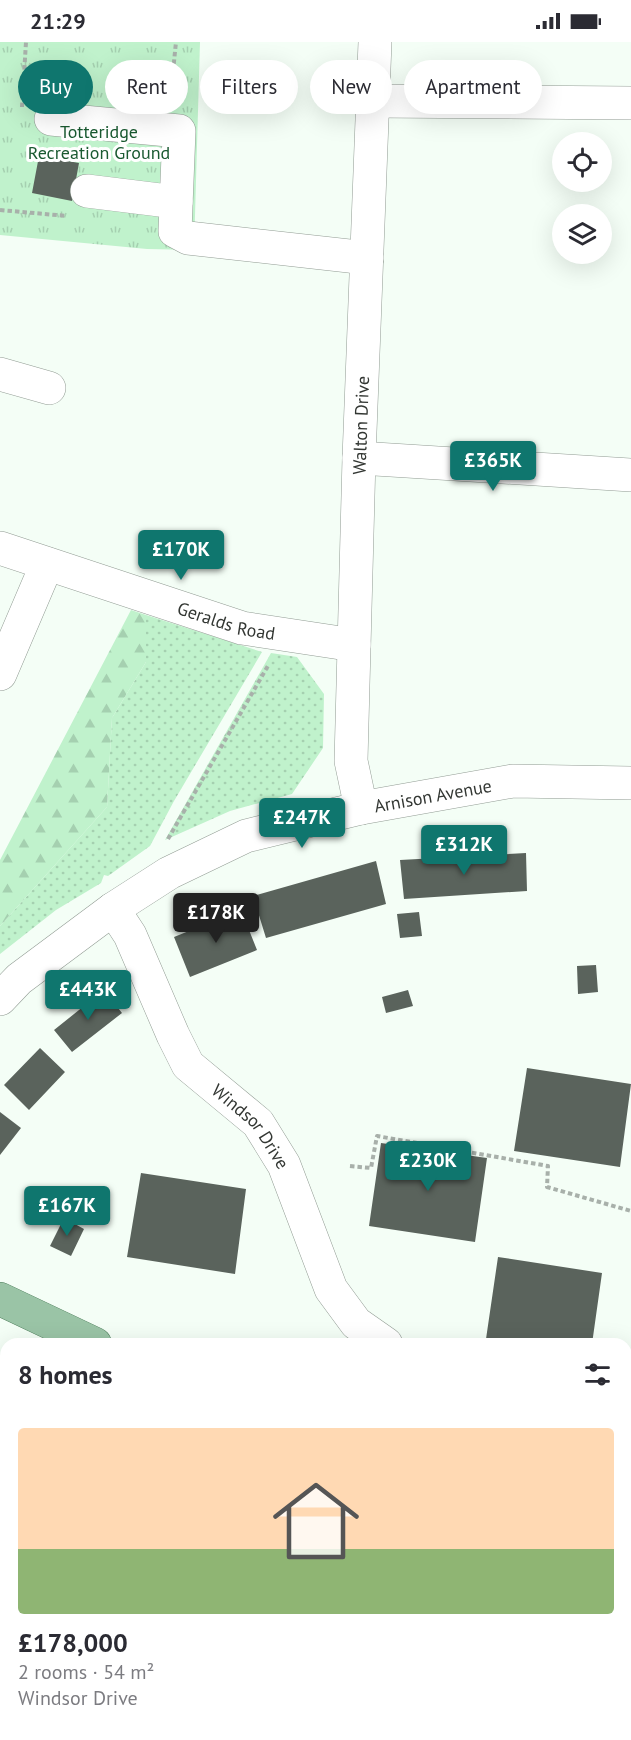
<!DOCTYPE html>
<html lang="en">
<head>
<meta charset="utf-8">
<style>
	:root { --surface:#fff; --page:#f2f2f3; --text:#2b2b33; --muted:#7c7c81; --accent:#0f766e }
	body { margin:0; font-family:"PT Sans",sans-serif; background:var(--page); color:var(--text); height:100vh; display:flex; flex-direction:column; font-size:22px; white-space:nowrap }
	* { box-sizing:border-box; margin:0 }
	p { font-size:20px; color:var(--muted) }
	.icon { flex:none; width:33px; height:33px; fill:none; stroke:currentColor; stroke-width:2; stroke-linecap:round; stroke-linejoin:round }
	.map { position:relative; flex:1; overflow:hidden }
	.details { position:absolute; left:0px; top:1296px; width:632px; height:402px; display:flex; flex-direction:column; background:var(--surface); border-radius:18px 18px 0 0; box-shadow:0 6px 24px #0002 }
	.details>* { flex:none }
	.banner { position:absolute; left:18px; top:18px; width:596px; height:54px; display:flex; gap:12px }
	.fabs { position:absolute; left:552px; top:90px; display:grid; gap:12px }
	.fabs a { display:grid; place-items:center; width:60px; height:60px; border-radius:50%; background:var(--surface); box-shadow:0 6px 24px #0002; font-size:30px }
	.price { position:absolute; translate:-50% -51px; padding:0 14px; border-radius:6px; background:var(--accent); color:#fff; font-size:20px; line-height:39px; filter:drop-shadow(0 2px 3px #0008) }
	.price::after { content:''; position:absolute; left:50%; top:36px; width:18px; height:14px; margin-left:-9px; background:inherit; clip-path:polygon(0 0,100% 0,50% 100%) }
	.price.active { background:#222; color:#fff }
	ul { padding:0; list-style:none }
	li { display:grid; align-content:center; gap:12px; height:318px; padding:0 18px }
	li span { display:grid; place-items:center; height:186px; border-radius:6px; color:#555 }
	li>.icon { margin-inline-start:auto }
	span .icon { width:108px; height:108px; fill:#fffc; stroke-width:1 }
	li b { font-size:26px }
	h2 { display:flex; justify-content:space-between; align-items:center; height:72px; padding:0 18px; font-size:26px }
	.chip { padding:0 21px; border-radius:27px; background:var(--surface); box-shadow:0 6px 24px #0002; font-size:21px; line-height:54px }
	.chip.active { background:var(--accent); color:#fff }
	.status { display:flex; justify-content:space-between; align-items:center; height:42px; padding:0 30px; background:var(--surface); direction:ltr }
	.status svg { height:16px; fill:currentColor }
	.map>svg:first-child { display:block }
</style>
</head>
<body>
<div class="status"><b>21:29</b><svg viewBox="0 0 49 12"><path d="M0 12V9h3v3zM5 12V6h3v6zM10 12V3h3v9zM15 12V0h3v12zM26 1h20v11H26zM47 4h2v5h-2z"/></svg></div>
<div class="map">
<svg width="631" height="1698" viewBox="0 0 631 1698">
	<defs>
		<pattern id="grass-dots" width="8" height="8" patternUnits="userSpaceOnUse" patternTransform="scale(1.5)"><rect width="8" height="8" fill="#c0f2cc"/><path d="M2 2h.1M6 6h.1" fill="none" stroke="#a5d0b0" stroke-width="1.8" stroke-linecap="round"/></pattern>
		<pattern id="forest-firs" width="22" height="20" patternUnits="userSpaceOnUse" patternTransform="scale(1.5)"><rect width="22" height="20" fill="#c0f2cc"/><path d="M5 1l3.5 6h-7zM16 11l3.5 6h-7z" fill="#a5d0b0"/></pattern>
		<pattern id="park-tufts" width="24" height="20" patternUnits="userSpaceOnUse" patternTransform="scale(1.5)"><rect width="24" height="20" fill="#c0f2cc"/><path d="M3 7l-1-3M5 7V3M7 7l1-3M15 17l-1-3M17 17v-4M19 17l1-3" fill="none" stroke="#a5d0b0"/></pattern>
	</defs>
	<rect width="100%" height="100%" fill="#f4fef6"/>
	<path fill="url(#grass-dots)" d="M146,573L262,610L174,759L150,804L108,834L104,833L101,841L56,868L0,912V884L107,765L112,676L146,620Z
		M271,611L297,615L324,652L323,706L292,752L230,769L165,798Z"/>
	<path fill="url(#forest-firs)" d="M131,568L146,573V620L112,676L107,765L0,884V818Z"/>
	<path fill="url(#park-tufts)" d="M0,0H200L194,208L147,207L0,193Z"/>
	<path fill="#c0f2cc" d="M0,1615L6,1617V1692H213L211,1698H15L0,1694Z"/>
	<path fill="#5a635c" d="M39,114L79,121L72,159L32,151Z
		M526,811L527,849L404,857L400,818Z
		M376,819L386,862L266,896L253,854Z
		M241,868L257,908L190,935L174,895Z
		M419,870L422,894L400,896L397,872Z
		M596,923L598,950L578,952L577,924Z
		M104,948L122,971L72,1010L54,988Z
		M408,948L413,964L386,971L382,955Z
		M40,1006L65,1030L29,1068L4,1043Z
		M527,1026L631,1042L620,1125L514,1109Z
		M0,1070L21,1086L0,1113Z
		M381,1101L487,1116L475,1200L369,1184Z
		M141,1131L246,1147L235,1232L127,1215Z
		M64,1176L84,1187L71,1214L50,1204Z
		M498,1215L602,1231L592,1302H521L486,1297Z
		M626,1527H631L627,1568H626Z
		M215,1692H255L259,1693L258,1698H213Z
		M262,1692H374L396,1697L260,1698Z"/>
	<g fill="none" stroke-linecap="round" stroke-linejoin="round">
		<defs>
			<g id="minor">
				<path d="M373,59L631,61"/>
				<path d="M51,77L179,89L175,189L188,196L367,216"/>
				<path d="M87,149L176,160"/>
				<path d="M0,332L49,346"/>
				<path d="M359,416L631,433"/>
				<path id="s1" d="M0,506L242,586L354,603"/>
				<path d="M0,632L47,522"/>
				<path id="s2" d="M361,766L351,719L359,416L375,0"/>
				<path id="s3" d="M113,867L130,893L173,993L188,1023L258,1081L284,1123L331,1247L356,1281L386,1302"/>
				<path id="s4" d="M0,957L19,937L113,867L169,831L246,794L361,766L513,739L631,741"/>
				<path d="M626,1366L631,1342"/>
			</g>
			<path id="major" d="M0,1257L95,1302
				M626,1451L631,1452"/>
		</defs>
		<use href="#minor" stroke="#929c94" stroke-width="34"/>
		<use href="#major" stroke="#4a7957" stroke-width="34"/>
		<path stroke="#a8b0aa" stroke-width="4" stroke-dasharray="4.5 3" stroke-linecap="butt" d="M173,59L171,49L176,0
			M22,65L26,0
			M0,168L67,174
			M168,797L269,622
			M350,1124L371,1126L377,1094L548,1124L547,1145L631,1169"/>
		<use href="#minor" stroke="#fff" stroke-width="33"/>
		<use href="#major" stroke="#9ac4a6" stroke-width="33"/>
	</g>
	<g text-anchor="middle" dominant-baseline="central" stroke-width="6" stroke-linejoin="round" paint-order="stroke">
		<g font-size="18" fill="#195930" stroke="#fff">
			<text x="99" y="89">Totteridge<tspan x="99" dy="21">Recreation Ground</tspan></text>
		</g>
		<g font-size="18" fill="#333733" stroke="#fff">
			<text stroke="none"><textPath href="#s2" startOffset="384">Walton Drive</textPath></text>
			<text stroke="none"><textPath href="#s1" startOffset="238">Geralds Road</textPath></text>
			<text stroke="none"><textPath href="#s4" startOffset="488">Arnison Avenue</textPath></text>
			<text stroke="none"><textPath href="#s3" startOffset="262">Windsor Drive</textPath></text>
		</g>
	</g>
</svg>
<div class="fabs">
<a><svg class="icon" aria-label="locate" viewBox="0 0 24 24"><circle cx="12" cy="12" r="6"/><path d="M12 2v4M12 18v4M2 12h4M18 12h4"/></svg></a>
<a><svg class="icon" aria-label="layers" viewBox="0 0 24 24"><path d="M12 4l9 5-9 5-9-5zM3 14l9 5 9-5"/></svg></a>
</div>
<b class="price" style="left:493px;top:450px">£365K</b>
<b class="price" style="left:181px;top:539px">£170K</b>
<b class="price" style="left:302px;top:807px">£247K</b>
<b class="price" style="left:464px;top:834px">£312K</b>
<b class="price active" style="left:216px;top:902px">£178K</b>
<b class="price" style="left:88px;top:979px">£443K</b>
<b class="price" style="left:428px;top:1150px">£230K</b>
<b class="price" style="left:67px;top:1195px">£167K</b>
<div class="banner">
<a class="chip active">Buy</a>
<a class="chip">Rent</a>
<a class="chip">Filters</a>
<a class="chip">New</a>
<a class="chip">Apartment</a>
</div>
<section class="details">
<h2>8 homes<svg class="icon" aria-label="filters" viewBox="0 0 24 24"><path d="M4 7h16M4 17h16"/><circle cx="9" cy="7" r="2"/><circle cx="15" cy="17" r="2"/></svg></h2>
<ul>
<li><span style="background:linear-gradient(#ffd9b3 65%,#8fb573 0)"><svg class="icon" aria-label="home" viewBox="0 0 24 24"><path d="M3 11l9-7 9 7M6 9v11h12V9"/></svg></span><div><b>£178,000</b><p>2 rooms · 54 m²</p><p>Windsor Drive</p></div></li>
</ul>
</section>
</div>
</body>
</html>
